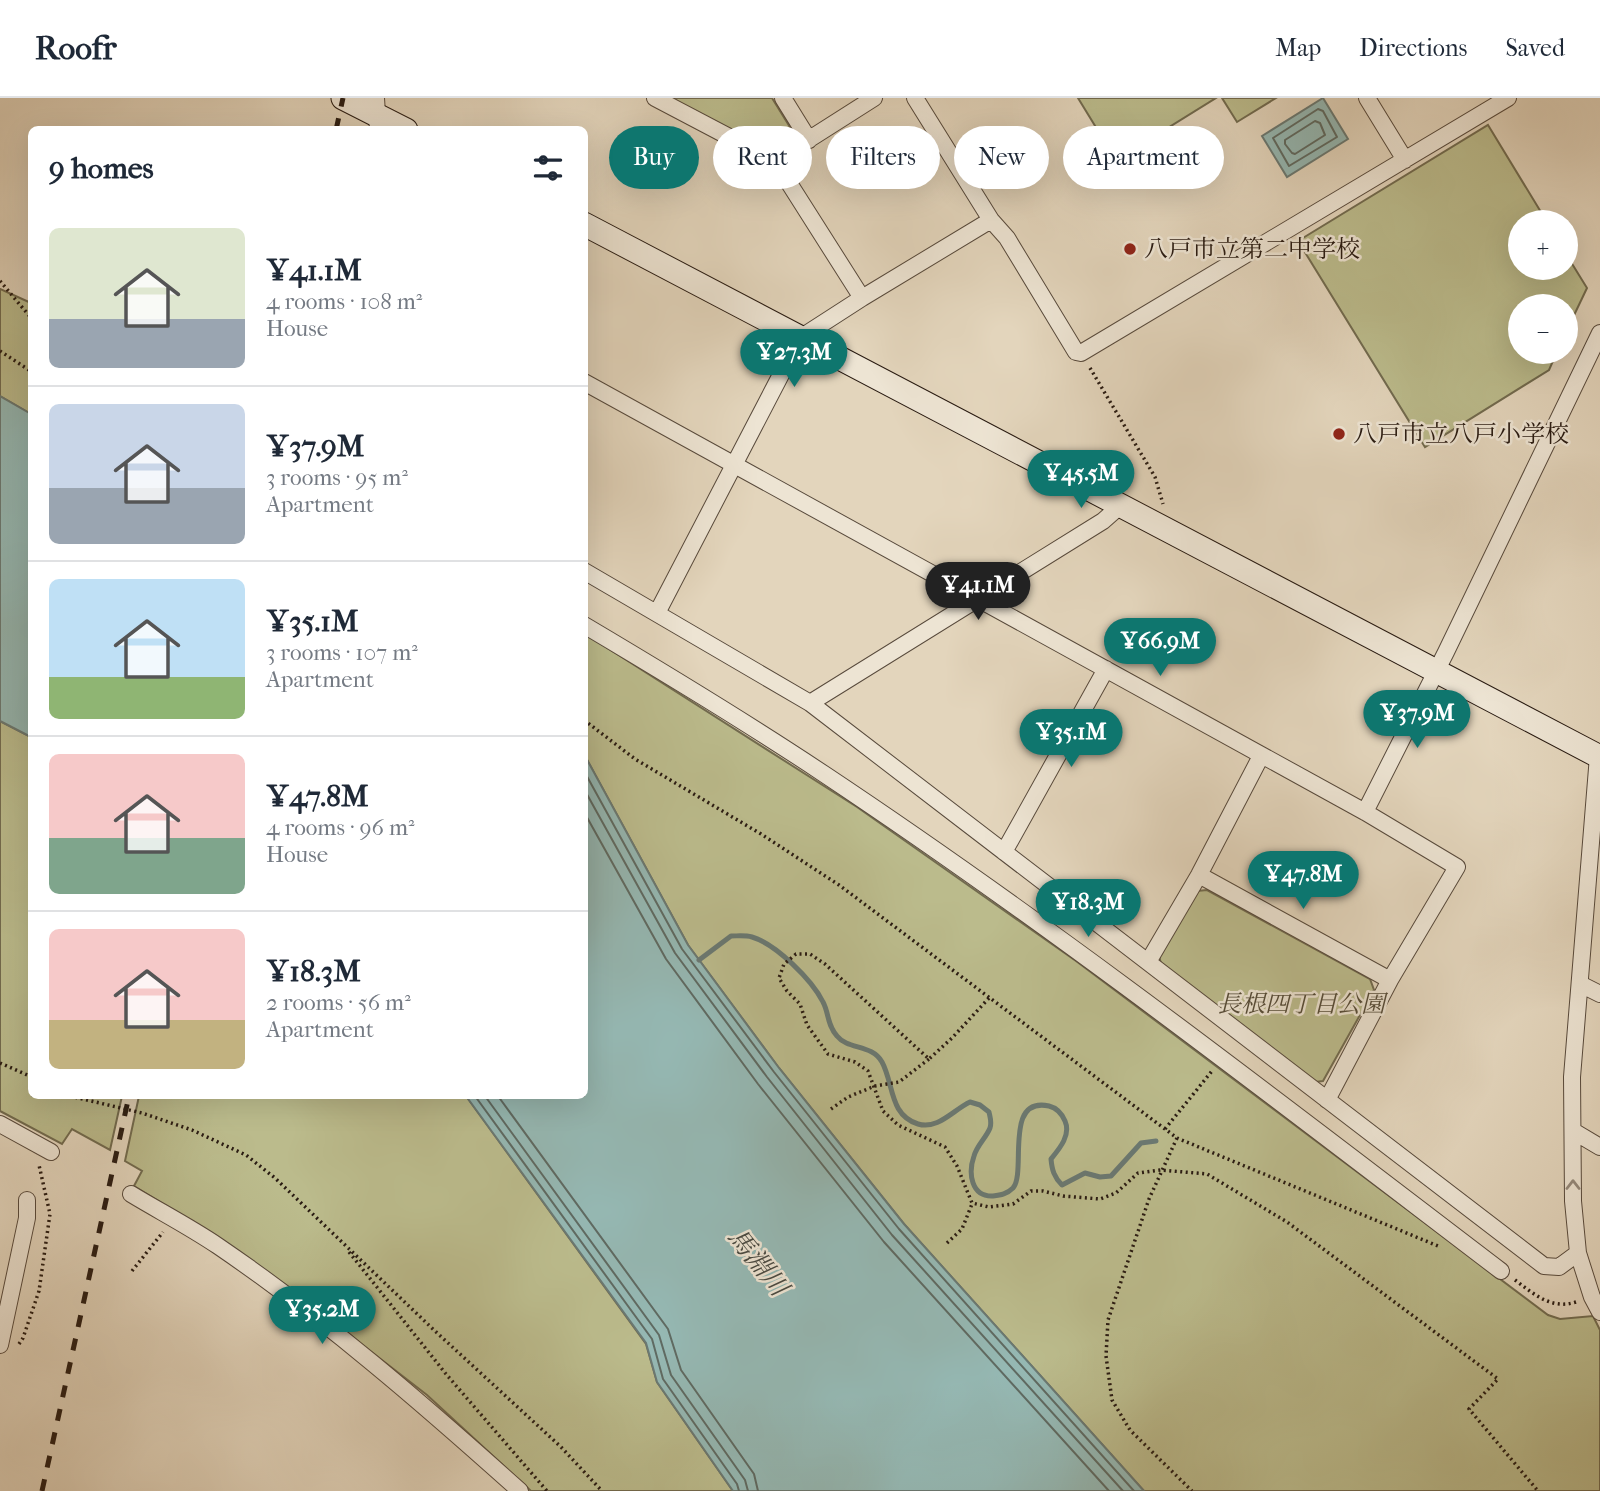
<!DOCTYPE html>
<html lang="en">
<head>
<meta charset="utf-8">
<style>
	:root { --surface:#fff; --page:#f6f6f7; --text:#1f2937; --muted:#747a83; --line:#e0e1e3; --accent:#0f766e }
	body { margin:0; font-family:"IM FELL French Canon","Noto Serif JP",serif; background:var(--page); color:var(--text); height:100vh; display:flex; flex-direction:column; font-size:26px; white-space:nowrap }
	* { box-sizing:border-box; margin:0 }
	p { font-size:23px; color:var(--muted) }
	.icon { flex:none; width:38px; height:38px; fill:none; stroke:currentColor; stroke-width:2; stroke-linecap:round; stroke-linejoin:round }
	.map { position:relative; flex:1; overflow:hidden }
	.panel { position:absolute; left:28px; top:28px; width:560px; height:973px; display:flex; flex-direction:column; background:var(--surface); border-radius:10px; box-shadow:0 7px 28px #0002 }
	.panel>* { flex:none }
	.top-card { position:absolute; left:609px; top:28px; width:665px; height:63px; display:flex; gap:14px }
	.buttons { position:absolute; left:1508px; top:112px; display:grid; gap:14px }
	.buttons a { display:grid; place-items:center; width:70px; height:70px; border-radius:50%; background:var(--surface); box-shadow:0 7px 28px #0002; font-size:35px }
	.price { position:absolute; translate:-50% -60px; padding:0 16px; border-radius:24px; background:var(--accent); color:#fff; font-size:23px; line-height:46px; filter:drop-shadow(0 2px 4px #0008) }
	.price::after { content:''; position:absolute; left:50%; top:42px; width:21px; height:16px; margin-left:-10px; background:inherit; clip-path:polygon(0 0,100% 0,50% 100%) }
	.price.active { background:#222; color:#fff }
	ul { padding:0; list-style:none }
	li { display:flex; align-items:center; gap:21px; height:175px; padding:0 21px }
	li+li { border-top:2px solid var(--line) }
	li span { display:grid; place-items:center; flex:none; width:196px; height:140px; border-radius:10px; color:#555 }
	li>.icon { margin-inline-start:auto }
	span .icon { width:84px; height:84px; fill:#fffc; stroke-width:1 }
	li b { font-size:30px }
	h2 { display:flex; justify-content:space-between; align-items:center; height:84px; padding:0 21px; font-size:30px }
	.tag { padding:0 24px; border-radius:32px; background:var(--surface); box-shadow:0 7px 28px #0002; font-size:24px; line-height:63px }
	.tag.active { background:var(--accent); color:#fff }
	header { display:flex; align-items:center; gap:42px; box-sizing:border-box; height:98px; padding:0 35px; background:var(--surface); border-bottom:2px solid var(--line) }
	header strong { font-size:33px }
	nav { display:flex; gap:38px; margin-inline-start:auto; font-size:24px }
	.map>svg:first-child { display:block }
</style>
</head>
<body>
<header>
<strong>Roofr</strong>
<nav><a>Map</a><a>Directions</a><a>Saved</a></nav>
</header>
<div class="map">
<svg width="1600" height="1393" viewBox="0 0 1600 1393">
	<rect width="100%" height="100%" fill="#e3d5bc"/>
	<filter id="stains"><feTurbulence type="fractalNoise" baseFrequency=".00286" numOctaves="4"/><feColorMatrix values="0 0 0 0 .2 0 0 0 0 .09 0 0 0 0 .02 0 0 0 .5 -.17"/></filter>
	<radialGradient id="worn" r=".72"><stop offset=".6" stop-color="#630" stop-opacity="0"/><stop offset="1" stop-color="#630" stop-opacity=".3"/></radialGradient>
	<path fill="#bbbb8c" stroke="#726b4f" stroke-width="2" d="M670,0H772L793,34L791,45L780,51L770,52Z
		M1078,0H1216L1116,62Z
		M1222,0H1276L1237,24Z
		M1488,27L1547,124H1521V170H1566V156L1587,190L1566,234V208H1521V254H1557L1549,272L1425,349L1298,143Z
		M0,191L31,205V316L0,298Z
		M584,535L857,709L1076,863L1548,1217L1560,1221L1593,1218L1600,1232V1393H1144L904,1126L779,970L688,847L585,658Z
		M0,623L31,639L32,998H122L110,1052L72,1031L62,1046L0,1013Z
		M1207,792L1370,881L1374,892L1323,983L1315,984L1162,869L1159,858L1197,793Z
		M139,998H466L646,1246L657,1284L733,1393H531L427,1297L338,1228L222,1142L134,1088L142,1073L125,1063Z"/>
	<path fill="#95b8b3" stroke="#6a7973" stroke-width="2" d="M1323,0L1348,41L1287,79L1262,38Z
		M0,298L31,316V639L0,623Z
		M585,658L688,847L779,970L904,1126L1144,1393H733L657,1284L646,1245L466,998H584Z"/>
	<g fill="none" stroke-linecap="round" stroke-linejoin="round">
		<path stroke="#5f6a62" stroke-width="2" d="M1318,11L1323,13L1337,39L1289,68L1273,40Z
			M1315,23L1320,25L1325,37L1295,56L1292,55L1285,46V42Z
			M584,673L682,851L774,974L899,1131L1134,1393
			M584,691L675,855L767,979L892,1137L1123,1393
			M584,714L666,861L758,986L884,1144L1109,1393
			M475,998L652,1241L663,1281L737,1386L739,1393
			M485,998L659,1237L671,1277L745,1382L748,1393
			M498,998L668,1231L681,1272L754,1376L758,1393"/>
		<path stroke="#6a7973" stroke-width="5" d="M699,862L731,838C738,838 745,837 752,839C776,846 812,882 823,904C829,915 827,927 837,938C848,952 872,946 882,964C894,986 889,1017 918,1026C938,1032 953,1012 970,1004L980,1007L989,1014C990,1019 992,1024 990,1030C986,1040 977,1047 974,1058C968,1075 971,1099 993,1098C1001,1097 1007,1096 1013,1090C1027,1074 1003,998 1049,1008C1057,1010 1062,1016 1065,1023C1071,1037 1060,1050 1051,1061C1052,1072 1054,1079 1062,1087L1085,1075L1100,1079L1111,1078L1141,1045L1156,1043"/>
		<defs>
			<path id="street" d="M376,0L378,32
				M655,0L775,63L862,200
				M783,0L809,42
				M915,0L991,122L1007,140L1076,254L1081,255L1508,0
				M1367,0L1405,62
				M775,63L874,0
				M584,284L1365,714L1457,769L1390,882L1327,1002
				M584,473L810,605L1544,1168L1559,1169L1578,1155
				M657,515L800,240L862,200L991,122
				M584,527C665,575 746,624 824,676C1057,831 1278,1003 1501,1173
				M810,605L1103,423L1120,408
				M1598,658L1572,979L1573,1103L1578,1155L1592,1199L1600,1214
				M1365,714L1446,554L1600,235
				M1004,754L1106,571
				M1199,777L1390,882
				M1148,864L1199,777L1261,658
				M1580,886L1600,896
				M0,1026L51,1054
				M1573,1033L1600,1049
				M131,1096C159,1113 190,1129 218,1148C325,1221 423,1306 520,1393
				M0,1247L27,1120V1102"/>
			<path id="secondary" d="M343,0L406,32
				M584,126L1600,659"/>
		</defs>
		<use href="#street" stroke="#584a3c" stroke-width="18"/>
		<use href="#secondary" stroke="#291b12" stroke-width="25"/>
		<path stroke="#291b12" stroke-width="3.5" stroke-dasharray="2 3.5" stroke-linecap="butt" d="M0,183L32,221
			M0,253L32,274
			M1090,270L1155,379L1163,406
			M584,622L635,661L761,736L839,787L1177,1040L1438,1148
			M989,900L952,940L929,961L825,866L810,856H796L784,866L779,880L787,893L800,906L807,927L828,956L855,964L868,973L883,1013L898,1027L945,1049L957,1068L972,1105L989,1109L1013,1106L1031,1093H1043L1063,1098L1100,1101L1116,1095L1138,1075L1161,1072L1207,1076L1287,1124L1498,1281L1469,1311L1538,1393
			M0,965L32,979
			M70,998L142,1015L192,1032L246,1057L275,1080L435,1233L561,1349L602,1393
			M831,1011L848,999L875,988L899,984L929,961
			M1165,1031L1212,973
			M1177,1040L1149,1101L1108,1222L1106,1258L1112,1302L1130,1332L1192,1393
			M947,1145L962,1131L972,1106
			M349,1154L446,1276L547,1393
			M132,1173L163,1134
			M1515,1182C1534,1196 1551,1212 1576,1204
			M19,1246L23,1240L39,1193L50,1116L39,1067"/>
		<use href="#street" stroke="#ede4d3" stroke-width="16"/>
		<use href="#secondary" stroke="#ede4d3" stroke-width="23"/>
		<path stroke="#291b12" stroke-width="5" stroke-dasharray="12 12" stroke-linecap="butt" d="M336,32L343,0
			M42,1393L129,998"/>
	</g>
	<defs><path id="oneway-chevron" d="M-2-3.5L2.5 0L-2 3.5" fill="none" stroke-width="1.6" stroke-linecap="round" stroke-linejoin="round" transform="scale(1.75)"/></defs>
	<use stroke="#958a7c" href="#oneway-chevron" transform="translate(1573 1087) rotate(-90)"/>
	<g fill="#8f2418" stroke="#ede4d3" stroke-width="2.5">
		<circle cx="1130" cy="151" r="7"/>
		<circle cx="1339" cy="336" r="7"/>
	</g>
	<g text-anchor="middle" dominant-baseline="central" stroke-width="5" stroke-linejoin="round" paint-order="stroke">
		<g font-size="24" fill="#291b12" stroke="#ede4d3" text-anchor="start">
			<text x="1144" y="151">八戸市立第二中学校</text>
			<text x="1353" y="336">八戸市立八戸小学校</text>
		</g>
		<g font-size="24" font-style="italic" fill="#554b37" stroke="#ede4d3">
			<text x="1301" y="906">長根四丁目公園</text>
		</g>
		<g font-size="26" font-style="italic" fill="#494a42" stroke="#ede4d3">
			<text transform="translate(758 1164) rotate(51)">馬淵川</text>
		</g>
	</g>
	<rect width="100%" height="100%" filter="url(#stains)"/>
	<rect width="100%" height="100%" fill="url(#worn)"/>
</svg>
<div class="buttons">
<a>+</a>
<a>−</a>
</div>
<b class="price" style="left:794px;top:291px">¥27.3M</b>
<b class="price" style="left:1081px;top:412px">¥45.5M</b>
<b class="price active" style="left:978px;top:524px">¥41.1M</b>
<b class="price" style="left:1160px;top:580px">¥66.9M</b>
<b class="price" style="left:1417px;top:652px">¥37.9M</b>
<b class="price" style="left:1071px;top:671px">¥35.1M</b>
<b class="price" style="left:1303px;top:813px">¥47.8M</b>
<b class="price" style="left:1088px;top:841px">¥18.3M</b>
<b class="price" style="left:322px;top:1248px">¥35.2M</b>
<div class="top-card">
<a class="tag active">Buy</a>
<a class="tag">Rent</a>
<a class="tag">Filters</a>
<a class="tag">New</a>
<a class="tag">Apartment</a>
</div>
<section class="panel">
<h2>9 homes<svg class="icon" aria-label="filters" viewBox="0 0 24 24"><path d="M4 7h16M4 17h16"/><circle cx="9" cy="7" r="2"/><circle cx="15" cy="17" r="2"/></svg></h2>
<ul>
<li><span style="background:linear-gradient(#dfe7d0 65%,#9aa5b1 0)"><svg class="icon" aria-label="home" viewBox="0 0 24 24"><path d="M3 11l9-7 9 7M6 9v11h12V9"/></svg></span><div><b>¥41.1M</b><p>4 rooms · 108 m²</p><p>House</p></div></li>
<li><span style="background:linear-gradient(#c9d6e8 60%,#9aa5b1 0)"><svg class="icon" aria-label="home" viewBox="0 0 24 24"><path d="M3 11l9-7 9 7M6 9v11h12V9"/></svg></span><div><b>¥37.9M</b><p>3 rooms · 95 m²</p><p>Apartment</p></div></li>
<li><span style="background:linear-gradient(#bfe0f5 70%,#8fb573 0)"><svg class="icon" aria-label="home" viewBox="0 0 24 24"><path d="M3 11l9-7 9 7M6 9v11h12V9"/></svg></span><div><b>¥35.1M</b><p>3 rooms · 107 m²</p><p>Apartment</p></div></li>
<li><span style="background:linear-gradient(#f6c9c9 60%,#7fa58c 0)"><svg class="icon" aria-label="home" viewBox="0 0 24 24"><path d="M3 11l9-7 9 7M6 9v11h12V9"/></svg></span><div><b>¥47.8M</b><p>4 rooms · 96 m²</p><p>House</p></div></li>
<li><span style="background:linear-gradient(#f6c9c9 65%,#c2b280 0)"><svg class="icon" aria-label="home" viewBox="0 0 24 24"><path d="M3 11l9-7 9 7M6 9v11h12V9"/></svg></span><div><b>¥18.3M</b><p>2 rooms · 56 m²</p><p>Apartment</p></div></li>
</ul>
</section>
</div>
</body>
</html>
